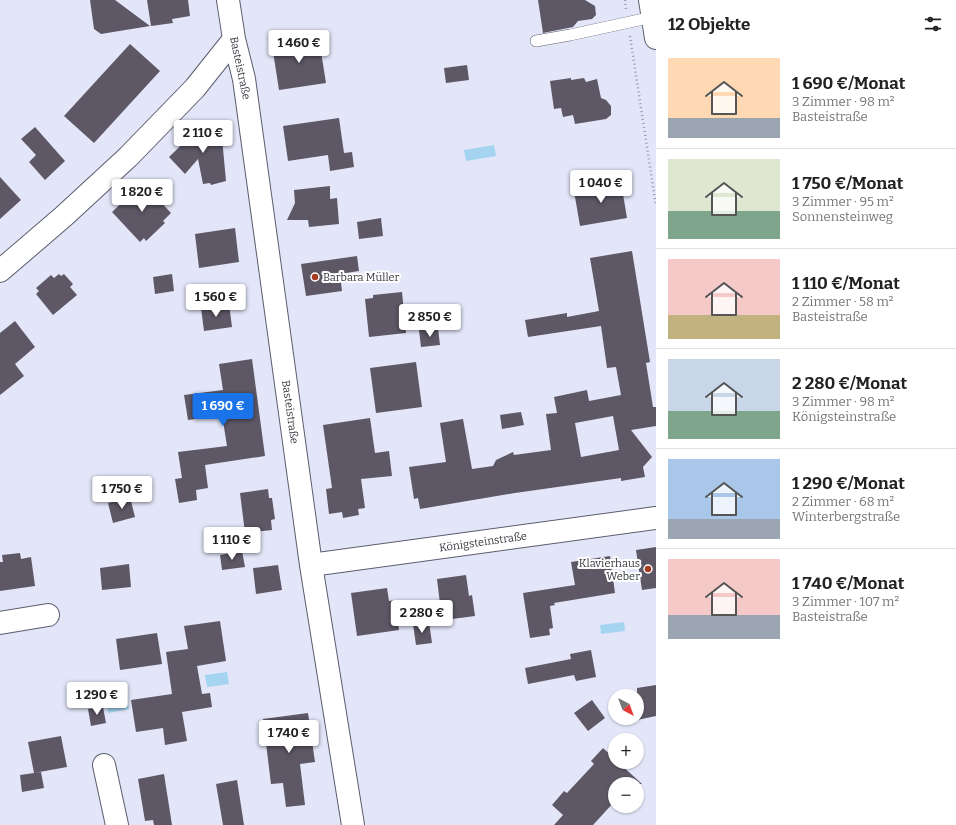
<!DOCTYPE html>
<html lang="de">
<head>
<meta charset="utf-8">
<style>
	:root { --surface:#fff; --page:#f6f6f6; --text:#222; --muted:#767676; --line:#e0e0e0; --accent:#1a73e8 }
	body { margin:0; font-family:Bitter,serif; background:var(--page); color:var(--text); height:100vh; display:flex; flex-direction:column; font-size:15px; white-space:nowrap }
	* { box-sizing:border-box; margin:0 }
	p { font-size:13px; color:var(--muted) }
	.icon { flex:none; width:22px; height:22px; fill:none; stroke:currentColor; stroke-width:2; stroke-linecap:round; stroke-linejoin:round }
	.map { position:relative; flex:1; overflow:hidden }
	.panel { display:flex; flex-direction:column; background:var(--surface); width:300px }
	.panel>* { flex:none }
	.needle { width:26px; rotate:139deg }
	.fabs { position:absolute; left:608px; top:689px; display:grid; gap:8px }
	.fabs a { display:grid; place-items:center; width:36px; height:36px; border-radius:50%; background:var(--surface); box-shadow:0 1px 3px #0004; font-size:20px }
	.price { position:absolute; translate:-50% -34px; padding:0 9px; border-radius:4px; background:#fff; color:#222; font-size:13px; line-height:26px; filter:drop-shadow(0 1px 2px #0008) }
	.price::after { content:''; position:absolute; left:50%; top:24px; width:12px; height:9px; margin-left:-6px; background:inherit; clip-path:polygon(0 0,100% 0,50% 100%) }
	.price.current { background:var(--accent); color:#fff }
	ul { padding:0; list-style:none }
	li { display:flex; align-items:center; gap:12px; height:100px; padding:0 12px }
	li+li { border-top:1px solid var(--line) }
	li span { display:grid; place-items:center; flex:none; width:112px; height:80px; border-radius:0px; color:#555 }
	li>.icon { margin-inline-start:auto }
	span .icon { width:48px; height:48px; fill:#fffc; stroke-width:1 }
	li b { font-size:17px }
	h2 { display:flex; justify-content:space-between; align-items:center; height:48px; padding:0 12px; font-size:17px }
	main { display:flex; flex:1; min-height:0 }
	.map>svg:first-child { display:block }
</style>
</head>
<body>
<main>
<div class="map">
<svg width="656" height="825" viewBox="0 0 656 825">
	<rect width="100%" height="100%" fill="#e3e6f8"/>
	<path fill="#a4d4f0" d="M494,145L496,156L466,161L464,150Z
		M624,622L625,631L601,634L600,625Z
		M227,672L229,684L207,687L205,675Z
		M127,698L129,709L108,713L106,702Z"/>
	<path fill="#5d5766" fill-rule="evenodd" d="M90,0H115L150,26L101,34L94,29Z
		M147,0H188L190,16L172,19L173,23L151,26Z
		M538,0H585L595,6L596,15L592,19L578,21L573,27L543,33Z
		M319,39L326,83L279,90L272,45Z
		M130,44L160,71L94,143L64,116Z
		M467,65L469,80L446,83L444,68Z
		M571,78V80L584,78L586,82L597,79L601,98L606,100L611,106V115L606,119L575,124L573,115L563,117L561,108L554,109L550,81Z
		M339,118L344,153L352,152L354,167L330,171L328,155L288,161L283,126Z
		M206,121L219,126L222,138L226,181L211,185L210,183L203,184L198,159L185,174L169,157Z
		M35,127L65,161L45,180L29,162L36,155L21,139Z
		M0,177L21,200L0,219Z
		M621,182L627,218L580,226L574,191Z
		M143,183L171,213L163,221L165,223L146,241L144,238L140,242L112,212Z
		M330,186V199L337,198L339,224L309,227L308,220H287L295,203L294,190Z
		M381,218L383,236L359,239L357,222Z
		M235,228L239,262L199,268L195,234Z
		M632,251L650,362L646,363L653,407H656V426L631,430L652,457L643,467L645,477L621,481V478L515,493L420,509L418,498L414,499L409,467L446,462L440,423L463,419L472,469L493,466L496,460L513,452L514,455L551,450L546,414L557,413L554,397L587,390L589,401L621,395L616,367L607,368L601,326L528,337L525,320L567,313V317L599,311L590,258ZM613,416L619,450L581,457L575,423Z
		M357,256L359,271L340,274L342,291L306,296L301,264Z
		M59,274L61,276L64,274L73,284L70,287L77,295L53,315L36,294L39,291L36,288L51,275L54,278Z
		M172,274L174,291L155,294L153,277Z
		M402,292L406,333L369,337L365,299L373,298V295Z
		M229,304L232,327L204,331L201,308Z
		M15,321L35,347L15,364L24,376L0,395V333Z
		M438,328L440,345L421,347L419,330Z
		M252,359L265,456L205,465L208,488L196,490L197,500L179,503L175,479L182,478L178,452L227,446L222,415L188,420L184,395L223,390L219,364Z
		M416,362L422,407L376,413L370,368Z
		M521,412L524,425L502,429L500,415Z
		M370,418L375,453L389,451L392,476L361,479L365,508L358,509L359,515L343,518L342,512L329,514L326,489L332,488L323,425Z
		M268,489L269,498H272L275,519L271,520L272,530L245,533L240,493Z
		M130,497L135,517L113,523L108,503Z
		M656,547V588L642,590L636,550Z
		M242,551L245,567L222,570L220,555Z
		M20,553L21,559L31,557L35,586L0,591V562H3L2,555Z
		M610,556L615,593L554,603L555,605L550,606L553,628L549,629L550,635L530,638L523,593L575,585L571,562Z
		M129,564L131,587L102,590L100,568Z
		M278,565L282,590L256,594L253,568Z
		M466,575L469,596L472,595L475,616L437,621L435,605L440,604L437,579Z
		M387,588L389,601L395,600L399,630L357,636L351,593Z
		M220,621L226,661L197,666L202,694L210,693L212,707L182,712L187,741L165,745L163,728L136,732L131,700L172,694L166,652L188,649L184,626Z
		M429,622L432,643L416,645L413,624Z
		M157,633L162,664L120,670L116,639Z
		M591,650L596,677L576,681L574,675L528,684L525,668L571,659L570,654Z
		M656,685V716L637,720V688Z
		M592,700L605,718L588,731L574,713Z
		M103,707L106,723L91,726L88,709Z
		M308,713L315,762L300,764L305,805L286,807L283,783L271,784L263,719Z
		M61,736L67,767L34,773L28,742Z
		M603,748L615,759V762H618L642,784H615V801L593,825H554L563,815L552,805L564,791L567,793L594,764L591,761Z
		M41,772L44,788L22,792L20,775Z
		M164,774L172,825H154L153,820L145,821L138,779Z
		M237,780L244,825H223L216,784Z"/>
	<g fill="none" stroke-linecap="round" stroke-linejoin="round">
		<defs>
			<path id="lane" d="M536,41L570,35L653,17"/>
			<path id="street" d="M228,0L234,39L244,79L311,565L353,825
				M0,271L64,216L128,157L195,88L234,39
				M311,565L656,518
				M0,623L48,615
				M104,765L117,825"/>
			<path id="secondary" d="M650,0L656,38"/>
		</defs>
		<use href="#lane" stroke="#5b5d6d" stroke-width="12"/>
		<use href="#street" stroke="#5b5d6d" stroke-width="24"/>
		<use href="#secondary" stroke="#5b5d6d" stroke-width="24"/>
		<path stroke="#9598a5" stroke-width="2.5" stroke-dasharray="1 3" stroke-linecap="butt" d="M625,0L626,9
			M630,36L656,206"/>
		<use href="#lane" stroke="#fff" stroke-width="11"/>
		<use href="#street" stroke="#fff" stroke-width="22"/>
		<use href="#secondary" stroke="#fff" stroke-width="22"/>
	</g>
	<g fill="#a53c21" stroke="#fff" stroke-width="1.5">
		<circle cx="315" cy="277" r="4"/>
		<circle cx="648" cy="569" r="4"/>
	</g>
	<g text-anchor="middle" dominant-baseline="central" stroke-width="4" stroke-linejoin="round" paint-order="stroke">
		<g font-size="11" fill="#393a41" stroke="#fff">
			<text transform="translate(240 68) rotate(78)">Basteistraße</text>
			<text transform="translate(290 412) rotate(82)">Basteistraße</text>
			<text transform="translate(483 542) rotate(-8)">Königsteinstraße</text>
		</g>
		<g font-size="11" fill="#393a41" stroke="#fff" text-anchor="start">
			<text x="323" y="277">Barbara Müller</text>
			<text x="640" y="563" text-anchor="end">Klavierhaus<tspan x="640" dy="13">Weber</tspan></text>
		</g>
	</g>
</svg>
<div class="fabs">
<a><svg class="needle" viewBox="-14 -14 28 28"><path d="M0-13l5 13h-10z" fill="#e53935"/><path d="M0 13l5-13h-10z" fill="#767676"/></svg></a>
<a>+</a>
<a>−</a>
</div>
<b class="price" style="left:299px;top:64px">1 460 €</b>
<b class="price" style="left:203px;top:154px">2 110 €</b>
<b class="price" style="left:601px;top:204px">1 040 €</b>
<b class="price" style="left:142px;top:213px">1 820 €</b>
<b class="price" style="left:216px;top:318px">1 560 €</b>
<b class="price" style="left:430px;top:338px">2 850 €</b>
<b class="price current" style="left:223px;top:427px">1 690 €</b>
<b class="price" style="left:122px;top:510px">1 750 €</b>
<b class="price" style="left:232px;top:561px">1 110 €</b>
<b class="price" style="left:422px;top:634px">2 280 €</b>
<b class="price" style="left:97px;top:716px">1 290 €</b>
<b class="price" style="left:289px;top:754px">1 740 €</b>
</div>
<section class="panel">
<h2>12 Objekte<svg class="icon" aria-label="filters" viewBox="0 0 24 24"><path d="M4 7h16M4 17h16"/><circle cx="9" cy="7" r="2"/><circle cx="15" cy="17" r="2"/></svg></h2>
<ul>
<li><span style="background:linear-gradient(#ffd9b3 75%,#9aa5b1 0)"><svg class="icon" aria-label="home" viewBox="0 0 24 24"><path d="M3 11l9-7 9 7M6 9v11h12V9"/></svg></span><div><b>1 690 €/Monat</b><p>3 Zimmer · 98 m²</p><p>Basteistraße</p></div></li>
<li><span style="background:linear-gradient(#dfe7d0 65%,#7fa58c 0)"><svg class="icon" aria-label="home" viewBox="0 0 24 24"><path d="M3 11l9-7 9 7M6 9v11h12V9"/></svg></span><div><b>1 750 €/Monat</b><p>3 Zimmer · 95 m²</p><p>Sonnensteinweg</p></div></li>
<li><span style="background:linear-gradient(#f6c9c9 70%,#c2b280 0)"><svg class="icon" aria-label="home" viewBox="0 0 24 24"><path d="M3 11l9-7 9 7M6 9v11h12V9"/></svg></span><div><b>1 110 €/Monat</b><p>2 Zimmer · 58 m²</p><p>Basteistraße</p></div></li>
<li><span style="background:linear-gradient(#c9d6e8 65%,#7fa58c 0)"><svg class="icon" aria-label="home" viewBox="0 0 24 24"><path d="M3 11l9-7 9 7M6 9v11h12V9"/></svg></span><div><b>2 280 €/Monat</b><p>3 Zimmer · 98 m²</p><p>Königsteinstraße</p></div></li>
<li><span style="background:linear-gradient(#a9c7e8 75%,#9aa5b1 0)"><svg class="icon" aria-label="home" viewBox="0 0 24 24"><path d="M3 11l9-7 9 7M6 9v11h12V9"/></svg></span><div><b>1 290 €/Monat</b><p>2 Zimmer · 68 m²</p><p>Winterbergstraße</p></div></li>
<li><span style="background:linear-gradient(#f6c9c9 70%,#9aa5b1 0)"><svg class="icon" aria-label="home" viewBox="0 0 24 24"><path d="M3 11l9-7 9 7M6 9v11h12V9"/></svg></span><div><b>1 740 €/Monat</b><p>3 Zimmer · 107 m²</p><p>Basteistraße</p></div></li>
</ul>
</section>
</main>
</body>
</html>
